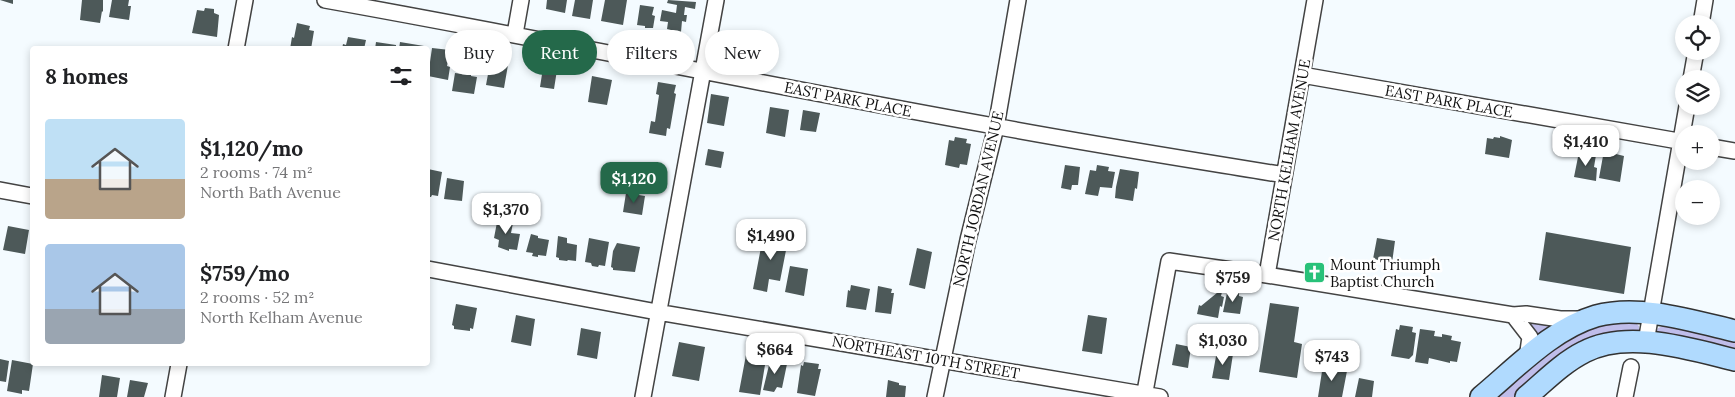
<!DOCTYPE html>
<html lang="en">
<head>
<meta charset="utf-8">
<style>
	:root { --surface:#fff; --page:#f2f2f2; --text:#202124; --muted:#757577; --accent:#24694a }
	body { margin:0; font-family:Lora,serif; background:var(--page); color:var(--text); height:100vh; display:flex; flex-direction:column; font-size:19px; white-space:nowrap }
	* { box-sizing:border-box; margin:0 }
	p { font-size:16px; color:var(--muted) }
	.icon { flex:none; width:28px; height:28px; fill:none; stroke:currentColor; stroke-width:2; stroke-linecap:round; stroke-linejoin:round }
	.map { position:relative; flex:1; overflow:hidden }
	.details { position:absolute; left:30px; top:46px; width:400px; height:320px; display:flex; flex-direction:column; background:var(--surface); border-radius:5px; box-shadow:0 2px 8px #0003 }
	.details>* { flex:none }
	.hud { position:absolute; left:445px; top:30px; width:475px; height:45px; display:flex; gap:10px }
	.buttons { position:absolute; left:1675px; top:15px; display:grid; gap:10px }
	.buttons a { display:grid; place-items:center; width:45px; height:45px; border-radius:50%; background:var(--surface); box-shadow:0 2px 8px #0003; font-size:25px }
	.price { position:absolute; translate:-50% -42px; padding:0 11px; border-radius:10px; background:#fff; color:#222; font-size:16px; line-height:32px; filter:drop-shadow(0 1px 2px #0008) }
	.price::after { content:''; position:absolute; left:50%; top:30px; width:15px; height:11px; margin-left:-8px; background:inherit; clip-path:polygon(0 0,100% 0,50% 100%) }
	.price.on { background:var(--accent); color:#fff }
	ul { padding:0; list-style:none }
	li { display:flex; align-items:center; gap:15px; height:125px; padding:0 15px }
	li span { display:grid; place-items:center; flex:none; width:140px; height:100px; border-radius:5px; color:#555 }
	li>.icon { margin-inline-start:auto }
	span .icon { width:60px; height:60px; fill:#fffc; stroke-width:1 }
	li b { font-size:21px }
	h2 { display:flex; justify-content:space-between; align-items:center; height:60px; padding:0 15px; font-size:21px }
	.chip { padding:0 18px; border-radius:22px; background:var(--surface); box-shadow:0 2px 8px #0003; font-size:18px; line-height:45px }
	.chip.on { background:var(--accent); color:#fff }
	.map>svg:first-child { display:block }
</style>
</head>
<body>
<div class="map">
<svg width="1735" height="397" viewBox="0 0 1735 397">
	<rect width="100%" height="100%" fill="#f4fbff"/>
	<path fill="#bfbdea" d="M1525,319L1554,326L1538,337Z
		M1635,322L1639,326V330L1636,333L1549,367L1515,397H1495C1517,379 1538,358 1561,342C1581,327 1610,324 1635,322Z
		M1663,326L1735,340V352L1655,334L1658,328Z"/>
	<path fill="#4d5959" d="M0,0H13V4Z
		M82,0H103V12L102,11L100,23L80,20Z
		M112,0H129L128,6H131L129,20L109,17Z
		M547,0H567L565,13L546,9Z
		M575,0H593L590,19L572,16Z
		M605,0H627L623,25L601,21Z
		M668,0L696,2L695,9L685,7L684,15H687L686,22L682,21L681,32L674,33L675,31L667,29L668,22L660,21L662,10L676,13L677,5L667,3Z
		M640,5L654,7L652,15L655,16L653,28H645V26L637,25Z
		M205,8L214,9V13L219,15L217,37L192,33L197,10L204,11Z
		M297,23L310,26L309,30L314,31L311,49H290L292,37L294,38Z
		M348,37L366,40L364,49H342L343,44L346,45Z
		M376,42L396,45V49H375Z
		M400,42L424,46V49H399Z
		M432,48L450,50L447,66L450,67L448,80L428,76Z
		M491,58L504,60L503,64L508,65L504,88L486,85Z
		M543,68L557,70L554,89L540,87Z
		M463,70L471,71V76L477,77L474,94L452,91L455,73L462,74Z
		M592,76L612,80L607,105L588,102Z
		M658,82L676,85L674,93L676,94L670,129L667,128L666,136L649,133L651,121L655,122L659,95L656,94Z
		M711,94L729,97L724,126L707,123Z
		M770,107L789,110L785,137L766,133Z
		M803,110L820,113L816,132L800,130Z
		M1500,136L1512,140L1509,158L1485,154L1487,138L1493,139L1494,137L1500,138Z
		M955,137L967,139L966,143L971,144L967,165L960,164L959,168L945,165L949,140L954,141Z
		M708,149L724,152L721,168L705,165Z
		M1579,152L1596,155L1594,167L1597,168L1596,181L1574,177Z
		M1612,153L1624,156L1620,182L1599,178L1603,156L1611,157Z
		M1065,165L1080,167L1078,185H1072L1071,190L1061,188Z
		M1097,165L1109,167L1108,171L1115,172L1112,188L1100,187L1098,196L1085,194L1090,170L1096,171Z
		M428,169L442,172L438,196L432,195L431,197H428Z
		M1120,169L1139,172L1137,189L1135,188L1133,201L1115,198L1116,187Z
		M447,178L464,181L462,201L444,199Z
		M626,193L645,196L642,215L623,212Z
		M498,217L504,218L503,221L513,223L511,233L520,234L517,250L509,249V251L498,247L499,240L494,238Z
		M8,226L29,230L25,254L3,250Z
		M774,232L789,235L780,281L769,279L767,292L753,289L763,237L773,239Z
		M1546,232L1631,247L1624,294L1539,280Z
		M531,234L538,236V238L549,240L546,256L538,255V257L532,256L533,253L526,252Z
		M558,236L567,238V243L577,245L576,261L568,260L567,261L559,260V258L556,257Z
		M589,238L609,242L605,266L599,265L598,267L592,266L591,263L585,262Z
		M1377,238L1395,241L1392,263L1373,259Z
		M617,243L640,247L635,272L613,270V268L611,267L613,251Z
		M917,248L932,252L925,289L909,285Z
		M790,266L808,269L804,296L785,292Z
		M851,285L870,289L866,310L846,307L848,290L850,291Z
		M878,286L892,289L891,293H894L891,314L875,312Z
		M1223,288L1221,296L1224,297L1222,307L1220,306L1218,318L1197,314L1199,305L1201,306Z
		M1233,290L1239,292V296L1243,297L1240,314L1223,312L1227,293L1232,294Z
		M1270,303L1299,307L1294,342L1302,344L1297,378L1259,372Z
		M456,304L477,308L473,329L470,328V331L454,329V326L452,325Z
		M516,315L535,319L531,346L511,342Z
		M1088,315L1107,318L1102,354L1082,351Z
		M1400,325L1413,327L1412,332L1416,333L1413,355L1409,359L1391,356L1396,329L1399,330Z
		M581,328L601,332L597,359L577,355Z
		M1420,329L1435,331L1434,336L1442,337V334L1452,336L1451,340L1461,342L1457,362L1450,361V363L1429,358L1428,364L1415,362Z
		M679,342L705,347L699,381L672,376Z
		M1176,344L1191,347L1188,368L1172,365Z
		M1217,351L1233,354L1229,380L1212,378Z
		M752,352L759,354L758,358L766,359L760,395L739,392L746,355L751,356Z
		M774,357L785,359L784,363L787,364L782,388L777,387L774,392L763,390L770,361H773Z
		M0,359L9,361L6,382L0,381Z
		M12,360L33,364L29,391L22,390V394L7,391Z
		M804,362L819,364L818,369H821L815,396L797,393L801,365L803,366Z
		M1323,365L1347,371L1342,397H1318Z
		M102,375L120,378L117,397H99Z
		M1359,378L1374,381L1372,397H1355Z
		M130,380L148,383L144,397H127Z
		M888,380L899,383V385L906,386L905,397H886Z"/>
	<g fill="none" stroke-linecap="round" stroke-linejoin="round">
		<defs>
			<path id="street" d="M325,0C549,40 771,86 994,126C1090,144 1187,159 1284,175
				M1701,24L1705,0
				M515,34L521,0
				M236,49L245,0
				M1302,75L1684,142
				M1691,79L1696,51
				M1711,147L1735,151
				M0,190L32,196
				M428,269L657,312L1160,397
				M1267,275L1513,315L1526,314L1560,319H1582
				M1513,315L1530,337L1527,358
				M1646,342L1687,106
				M173,397L179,364
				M643,397L716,0
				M935,397L968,240L996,127L1018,0
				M1144,397L1169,261L1267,275L1315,0
				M1625,397L1631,367"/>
			<path id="secondary" d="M1481,397C1516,368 1552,329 1596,316C1639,304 1693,321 1735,331
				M1526,397C1544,382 1562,363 1584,352C1627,329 1690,349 1735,360"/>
		</defs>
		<use href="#street" stroke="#434343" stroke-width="18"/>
		<use href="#secondary" stroke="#323232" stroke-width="24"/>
		<use href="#street" stroke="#fff" stroke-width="15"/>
		<use href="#secondary" stroke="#b0dafe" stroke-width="21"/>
	</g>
	<defs>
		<symbol id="church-square" viewBox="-11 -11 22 22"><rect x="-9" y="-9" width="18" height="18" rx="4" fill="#28c179" stroke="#fff"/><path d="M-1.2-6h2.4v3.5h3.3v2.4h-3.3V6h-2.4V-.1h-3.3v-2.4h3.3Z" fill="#fff"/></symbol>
	</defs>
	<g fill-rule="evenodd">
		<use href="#church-square" x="1302" y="260" width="25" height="25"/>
	</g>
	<g text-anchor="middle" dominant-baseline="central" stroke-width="5" stroke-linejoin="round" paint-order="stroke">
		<g font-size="15" fill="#101010" stroke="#fff">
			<text transform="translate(848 99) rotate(11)">EAST PARK PLACE</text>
			<text transform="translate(1449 101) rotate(10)">EAST PARK PLACE</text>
			<text transform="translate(1289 150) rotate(-80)">NORTH KELHAM AVENUE</text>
			<text transform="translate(978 199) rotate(-77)">NORTH JORDAN AVENUE</text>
			<text transform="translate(926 357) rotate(10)">NORTHEAST 10TH STREET</text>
		</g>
		<g font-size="15" fill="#101010" stroke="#fff" text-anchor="start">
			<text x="1330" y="264">Mount Triumph<tspan x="1330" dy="17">Baptist Church</tspan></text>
		</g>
	</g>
</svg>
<div class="buttons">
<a><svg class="icon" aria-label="locate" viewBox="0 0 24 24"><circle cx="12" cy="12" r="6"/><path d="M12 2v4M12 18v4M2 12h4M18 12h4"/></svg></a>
<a><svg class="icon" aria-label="layers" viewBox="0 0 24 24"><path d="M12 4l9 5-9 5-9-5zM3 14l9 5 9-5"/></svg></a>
<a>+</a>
<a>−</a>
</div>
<b class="price" style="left:1586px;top:167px">$1,410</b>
<b class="price on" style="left:634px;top:204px">$1,120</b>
<b class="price" style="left:506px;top:235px">$1,370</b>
<b class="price" style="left:771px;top:261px">$1,490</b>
<b class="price" style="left:1233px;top:303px">$759</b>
<b class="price" style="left:1223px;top:366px">$1,030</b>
<b class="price" style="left:775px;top:375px">$664</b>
<b class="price" style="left:1332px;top:382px">$743</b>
<div class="hud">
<a class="chip">Buy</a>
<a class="chip on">Rent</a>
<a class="chip">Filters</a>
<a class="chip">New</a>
</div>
<section class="details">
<h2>8 homes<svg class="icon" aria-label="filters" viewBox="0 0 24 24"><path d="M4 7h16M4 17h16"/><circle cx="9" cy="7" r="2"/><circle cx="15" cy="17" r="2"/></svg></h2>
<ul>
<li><span style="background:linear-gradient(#bfe0f5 60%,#b9a48a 0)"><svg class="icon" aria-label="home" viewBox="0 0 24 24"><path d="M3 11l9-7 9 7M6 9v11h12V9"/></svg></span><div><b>$1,120/mo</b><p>2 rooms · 74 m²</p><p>North Bath Avenue</p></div></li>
<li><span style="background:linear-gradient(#a9c7e8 65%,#9aa5b1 0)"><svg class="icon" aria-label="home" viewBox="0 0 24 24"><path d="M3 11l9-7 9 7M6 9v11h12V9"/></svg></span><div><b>$759/mo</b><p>2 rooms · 52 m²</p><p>North Kelham Avenue</p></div></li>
</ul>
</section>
</div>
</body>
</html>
